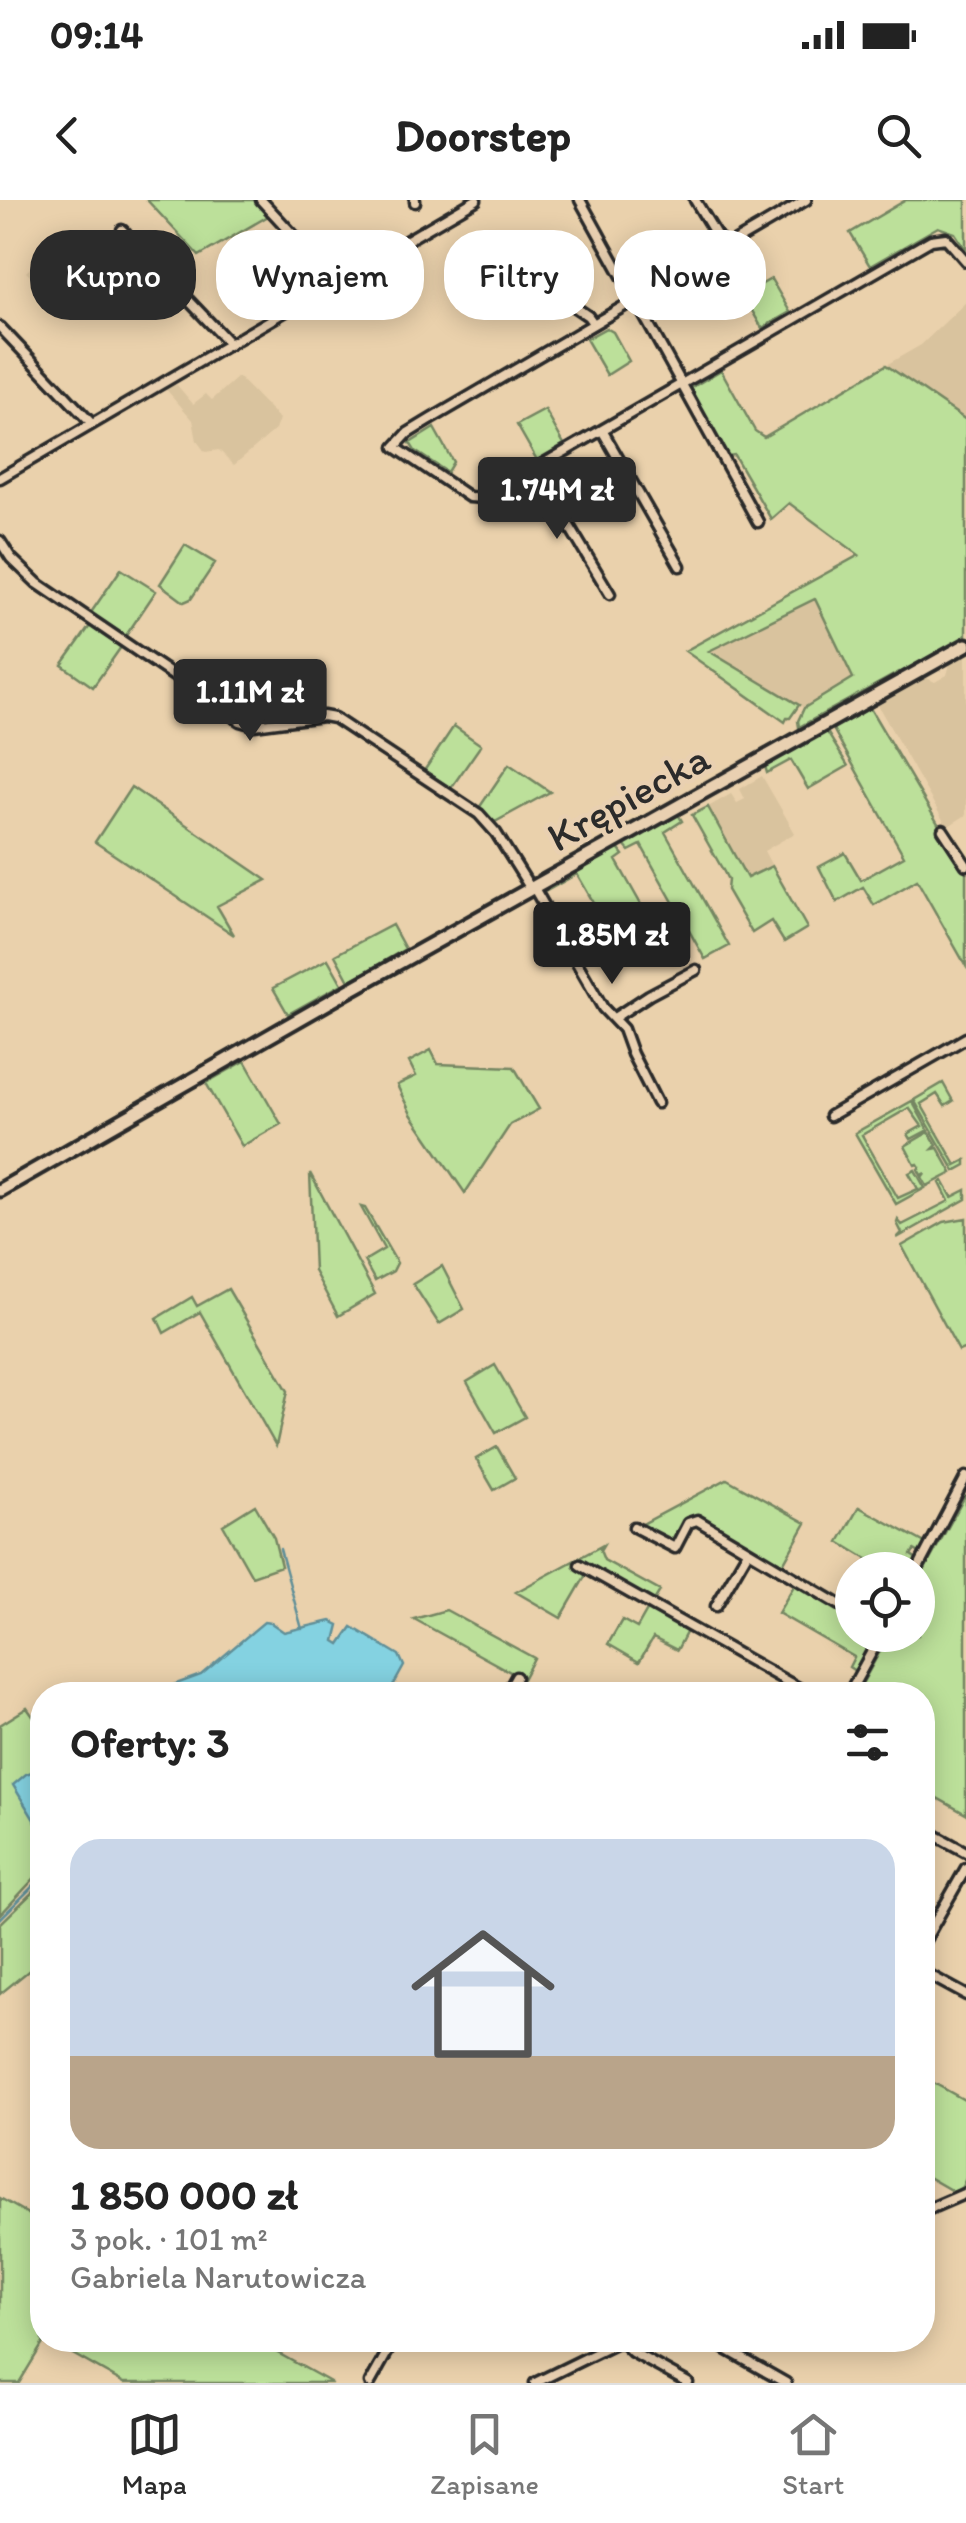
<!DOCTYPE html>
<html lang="pl">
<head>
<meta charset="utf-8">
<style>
	:root { --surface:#fff; --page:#f2f2f2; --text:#222; --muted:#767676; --line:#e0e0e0; --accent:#2b2b2b }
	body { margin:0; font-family:Itim,sans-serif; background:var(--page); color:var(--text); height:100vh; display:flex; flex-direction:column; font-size:38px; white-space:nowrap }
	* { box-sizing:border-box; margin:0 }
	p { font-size:32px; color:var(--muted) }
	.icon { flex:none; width:55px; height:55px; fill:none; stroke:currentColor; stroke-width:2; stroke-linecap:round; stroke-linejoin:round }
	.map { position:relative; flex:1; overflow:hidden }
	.side { position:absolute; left:30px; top:1482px; width:905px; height:670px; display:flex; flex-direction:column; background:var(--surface); border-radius:40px; box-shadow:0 5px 25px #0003 }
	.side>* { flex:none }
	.banner { position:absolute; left:30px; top:30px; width:908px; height:90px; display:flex; gap:20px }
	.buttons { position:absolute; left:835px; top:1352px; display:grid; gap:20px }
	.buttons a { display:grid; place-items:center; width:100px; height:100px; border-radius:50%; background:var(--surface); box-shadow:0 5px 25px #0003; font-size:50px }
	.price { position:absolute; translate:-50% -85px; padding:0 22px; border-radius:10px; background:var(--accent); color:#fff; font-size:32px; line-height:65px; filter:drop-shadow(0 2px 5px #0008) }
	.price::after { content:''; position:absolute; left:50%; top:60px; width:30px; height:22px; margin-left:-15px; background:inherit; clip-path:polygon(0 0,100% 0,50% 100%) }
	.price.selected { background:#222; color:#fff }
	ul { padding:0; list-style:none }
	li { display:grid; align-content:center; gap:20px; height:530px; padding:0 40px }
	li span { display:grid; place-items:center; height:310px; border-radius:30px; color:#555 }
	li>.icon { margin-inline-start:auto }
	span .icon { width:180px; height:180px; fill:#fffc; stroke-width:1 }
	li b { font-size:42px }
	h2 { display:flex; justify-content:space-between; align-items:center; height:120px; padding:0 40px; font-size:42px }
	.pill { padding:0 35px; border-radius:40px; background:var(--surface); box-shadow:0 5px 25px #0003; font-size:35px; line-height:90px }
	.pill.selected { background:var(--accent); color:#fff }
	.status { display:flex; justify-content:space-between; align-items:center; height:70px; padding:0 50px; background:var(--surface); direction:ltr }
	.status svg { height:28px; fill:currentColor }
	header { display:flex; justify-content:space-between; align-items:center; height:130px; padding:0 40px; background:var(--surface); font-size:45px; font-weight:700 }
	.menu { display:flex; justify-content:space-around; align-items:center; height:140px; border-top:2px solid var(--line); background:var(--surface); font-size:28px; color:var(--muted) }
	.menu a { display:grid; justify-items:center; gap:5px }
	.menu .selected { color:var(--accent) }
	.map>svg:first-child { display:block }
</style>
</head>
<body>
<div class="status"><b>09:14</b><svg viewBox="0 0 49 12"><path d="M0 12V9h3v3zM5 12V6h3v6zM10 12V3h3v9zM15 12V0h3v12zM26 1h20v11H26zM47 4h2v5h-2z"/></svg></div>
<header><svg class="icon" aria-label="back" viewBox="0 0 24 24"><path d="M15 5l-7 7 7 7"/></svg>Doorstep<svg class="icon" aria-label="search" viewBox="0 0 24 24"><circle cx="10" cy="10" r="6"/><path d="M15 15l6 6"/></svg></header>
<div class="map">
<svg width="966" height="2183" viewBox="0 0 966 2183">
	<rect width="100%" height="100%" fill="#ead1ac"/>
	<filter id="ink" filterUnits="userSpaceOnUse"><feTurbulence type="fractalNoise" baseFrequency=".01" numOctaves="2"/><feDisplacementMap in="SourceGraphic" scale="20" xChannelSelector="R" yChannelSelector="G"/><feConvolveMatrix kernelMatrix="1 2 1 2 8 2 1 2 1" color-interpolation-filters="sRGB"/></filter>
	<g filter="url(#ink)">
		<path fill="#d9c39e" d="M43,55L75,89L58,105L26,72Z
			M966,102V220L886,165L921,145Z
			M238,177L279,219L275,230L234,265L219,250L205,252L197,241L193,220L164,187L177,185L193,204L206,194L212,200Z
			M815,398L853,478L804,508L708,451Z
			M966,454V615L947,627L877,504L925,477L935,482L947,475L950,464Z
			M762,576L795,633L764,651L772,666L748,679L708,607L731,594L737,603L745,599L740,589Z"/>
		<path fill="#bce09a" stroke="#748662" stroke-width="2.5" d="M147,0H256L270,15L199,56Z
			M906,0H966V50L955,33L938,27L870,66L850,33Z
			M710,66L731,101L711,113L690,79Z
			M771,79L790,112L762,128L743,95Z
			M606,128L613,132L629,161L607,175L586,139Z
			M886,165L966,220V440L902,476L899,472L799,527L798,521L804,508L853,478L815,399L709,451L799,505L790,518H787L785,522L685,451L859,355L789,303L771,319L734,255L727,256L691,188L721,170L755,231L764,237Z
			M545,210L564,244L537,260L517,225Z
			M434,228L453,262L447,272L415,251L410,243Z
			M185,345L215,363L191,399L184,402L160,384Z
			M121,369L156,391L125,437L90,414Z
			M90,426L121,447L93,487L62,465Z
			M868,505L966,671V766L917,680L874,705L863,687L837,702L819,667L845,653L861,680L904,656L833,529L835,524Z
			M454,526L481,545L451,588L424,571Z
			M822,531L827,532L848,566L808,589L791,560L767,573L765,566L767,562Z
			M509,564L550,592L495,622L479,608Z
			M131,587L267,680L217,706L234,735L95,642Z
			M708,607L747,678L772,666L807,728L784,742L771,721L752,733L727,690L728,680L724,672L692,615Z
			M678,614L682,621L665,632L729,746L705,759L641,645L629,651L624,645L625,641L672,615Z
			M617,647L623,655L616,660L648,717L613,736L577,674L541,694L544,686Z
			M392,725L405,749L349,781L335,755Z
			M328,759L342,784L288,814L273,788Z
			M431,850L438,864L514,867L539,909L510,925L465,993L411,914L397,885L416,876L409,862Z
			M245,861L281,924L242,946L206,883Z
			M943,883L953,901L945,906L937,894L921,904L956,965L966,960V965L955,971L914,900Z
			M912,901L928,930L911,939L908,934L922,926L909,908L862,935L898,998L918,989L909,973L915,970L925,988L896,1004L855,933Z
			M929,932L937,945L933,949L938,948L952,973L927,986L922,977L925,973L921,975L918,969L920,967L918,964L915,965L905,946Z
			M310,973L375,1094L338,1116L314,1071Z
			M943,981L952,997L966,990V999L897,1038L902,1033L897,1023L898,1020L902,1025L949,1001L940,983Z
			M361,1007L365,1008L397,1063L393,1071L375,1081L364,1061L384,1049Z
			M966,1018V1148L959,1151L902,1046L944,1022Z
			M442,1066L464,1109L439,1124L413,1084Z
			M228,1089L288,1191L276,1246L200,1112L164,1133L157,1118L192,1097L197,1106Z
			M495,1165L525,1217L496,1233L467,1182Z
			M497,1247L515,1278L494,1290L476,1259Z
			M727,1279L806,1323L782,1366L694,1317L676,1340L670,1342L637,1327Z
			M965,1296L966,1297V1614L923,1590L922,1495H856L889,1435H918V1382Z
			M255,1305L274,1338L281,1366L252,1376L223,1325Z
			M859,1307L925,1343L920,1353L914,1350L911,1355L917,1359L911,1370H885L839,1342Z
			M603,1345L600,1350L604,1360L660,1391L652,1404L590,1368L561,1418L516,1392Z
			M796,1382L852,1416V1435H875L855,1471L849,1467L854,1457L778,1413Z
			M649,1407L688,1429L677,1450L653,1438L639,1462L608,1444L622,1420L637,1428Z
			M446,1410L534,1458L523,1479L414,1419Z
			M27,1508L42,1529V1670L0,1715V1525Z
			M42,1683V1760L0,1794V1724Z
			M923,1877L966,1901V1978L962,1987L954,1992L923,1974Z
			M0,1998L42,2022V2140H45L19,2183H0Z
			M48,2140H254L332,2183H124Z"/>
		<path fill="#84d2e1" stroke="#608f98" stroke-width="2.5" d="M331,1421L339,1425L335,1441L340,1444L352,1427L399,1455L404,1466L388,1495H146L201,1475L264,1422L271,1423L284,1432Z
			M42,1568V1626L39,1628L13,1585L26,1574Z"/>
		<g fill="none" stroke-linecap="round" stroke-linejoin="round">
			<path stroke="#608f98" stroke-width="2.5" d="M280,1349L302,1429
				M0,1719L42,1677"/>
			<defs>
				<path id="street" d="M261,0L337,82
					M580,0L758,322
					M695,0L724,48
					M806,0L431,219L408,233L395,247L469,297L484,298L931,40L946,38L966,61
					M415,2V0
					M122,30L230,144
					M519,69L588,116L593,123
					M0,127L92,224
					M602,230L680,366
					M535,269L610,394
					M0,278L476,0
					M0,341L11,358L37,383L240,521L254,525L323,516L334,518L479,614L496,633L531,689
					M943,630L966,665
					M534,688L603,808L623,829L632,854L657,903
					M614,818L649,795L696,770
					M830,916L966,838
					M634,1327L675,1348L688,1323L697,1320L852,1412
					M580,1365L811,1495
					M917,1370L966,1277
					M716,1406L748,1351
					M506,1495L516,1477
					M667,1495L675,1492L684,1495
					M848,1495L881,1435
					M922,1628L966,1652
					M922,1745L966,1668
					M922,1771L966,1795
					M922,2012L966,1993
					M710,2140L786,2183
					M621,2141L632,2152L688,2183
					M370,2183L394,2140
					M535,2183L623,2140"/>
				<path id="secondary" d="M0,990L350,790L966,445"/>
			</defs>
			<use href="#street" stroke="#2b2b2b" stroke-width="15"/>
			<use href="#secondary" stroke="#2b2b2b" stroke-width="19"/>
			<use href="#street" stroke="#e9d0b1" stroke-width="8"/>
			<use href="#secondary" stroke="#e9d0b1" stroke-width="11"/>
		</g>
	</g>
	<g text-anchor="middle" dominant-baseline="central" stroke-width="9" stroke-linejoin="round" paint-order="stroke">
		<g font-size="42" fill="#2b2b2b" stroke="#e9d0b1">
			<text transform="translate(628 597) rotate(-29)">Krępiecka</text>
		</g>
	</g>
</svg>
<div class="buttons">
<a><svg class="icon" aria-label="locate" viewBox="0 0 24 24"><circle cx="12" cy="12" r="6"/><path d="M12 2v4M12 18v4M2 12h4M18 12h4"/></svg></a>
</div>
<b class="price" style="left:557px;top:342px">1.74M zł</b>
<b class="price" style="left:250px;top:544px">1.11M zł</b>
<b class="price selected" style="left:612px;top:787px">1.85M zł</b>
<div class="banner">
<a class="pill selected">Kupno</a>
<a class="pill">Wynajem</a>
<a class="pill">Filtry</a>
<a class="pill">Nowe</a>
</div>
<section class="side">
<h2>Oferty: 3<svg class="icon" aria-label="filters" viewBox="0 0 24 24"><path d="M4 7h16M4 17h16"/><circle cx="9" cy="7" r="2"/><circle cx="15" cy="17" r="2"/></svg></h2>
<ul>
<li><span style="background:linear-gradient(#c9d6e8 70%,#b9a48a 0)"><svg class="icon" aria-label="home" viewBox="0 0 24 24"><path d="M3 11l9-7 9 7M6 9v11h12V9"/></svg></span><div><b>1 850 000 zł</b><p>3 pok. · 101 m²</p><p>Gabriela Narutowicza</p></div></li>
</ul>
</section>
</div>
<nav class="menu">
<a class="selected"><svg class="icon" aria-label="map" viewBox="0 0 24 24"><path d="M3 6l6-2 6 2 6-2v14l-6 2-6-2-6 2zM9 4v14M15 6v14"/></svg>Mapa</a>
<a><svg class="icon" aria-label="saved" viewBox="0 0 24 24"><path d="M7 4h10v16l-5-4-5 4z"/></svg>Zapisane</a>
<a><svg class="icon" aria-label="home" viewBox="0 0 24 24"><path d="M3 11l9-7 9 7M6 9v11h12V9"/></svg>Start</a>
</nav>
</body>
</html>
